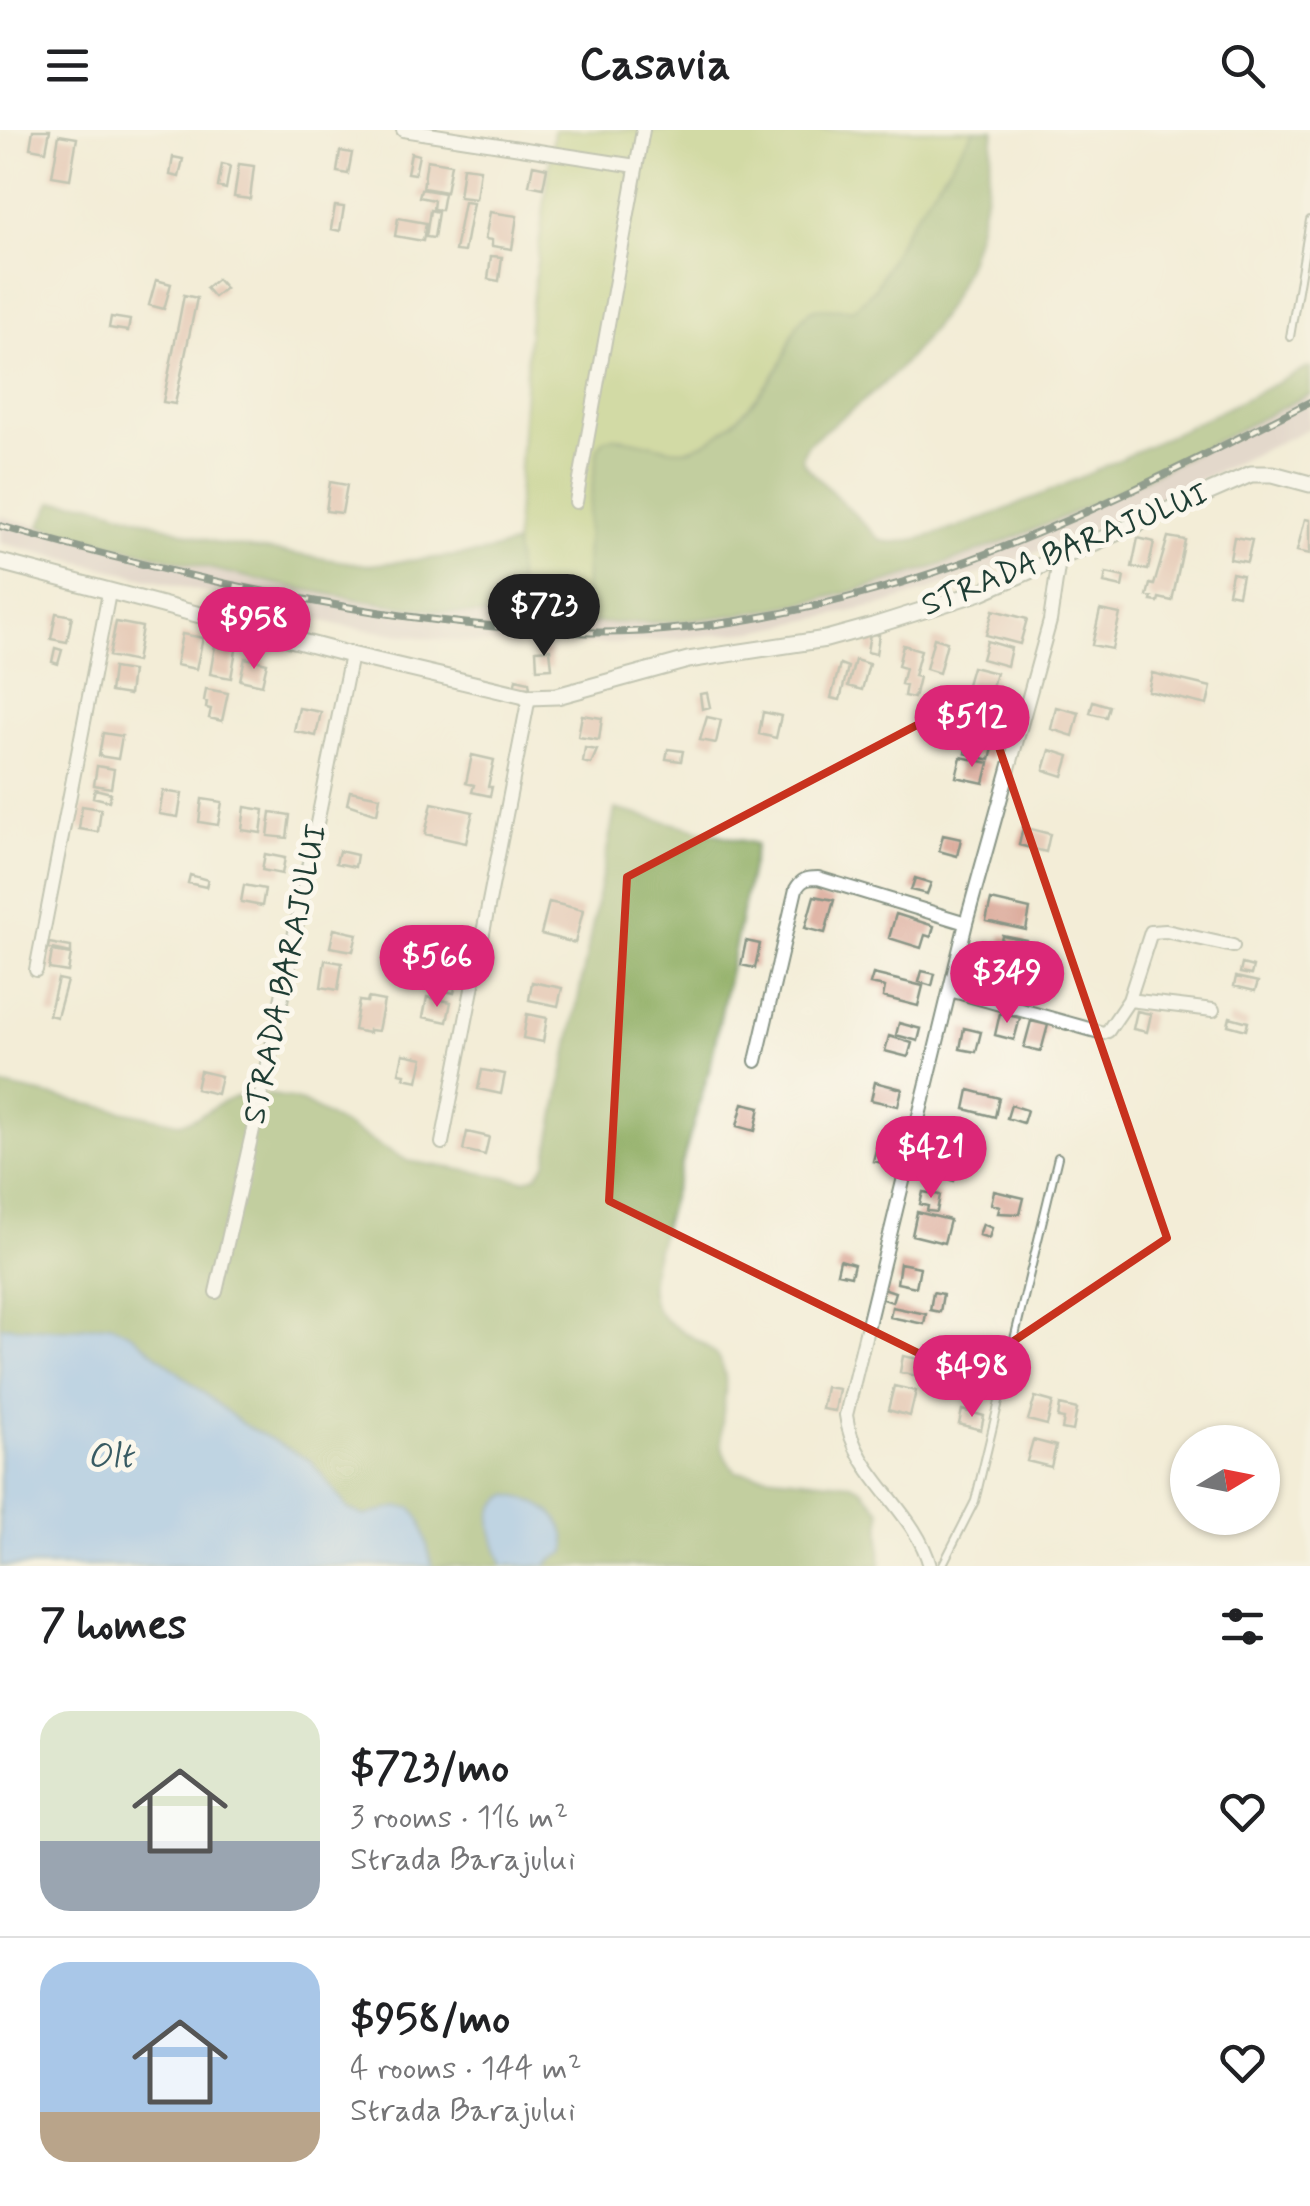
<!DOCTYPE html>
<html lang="en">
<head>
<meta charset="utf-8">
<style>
	:root { --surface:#fff; --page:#f2f2f2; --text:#202124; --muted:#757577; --line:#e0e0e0; --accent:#db2777 }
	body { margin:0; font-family:Mynerve,sans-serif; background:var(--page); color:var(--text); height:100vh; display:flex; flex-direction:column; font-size:38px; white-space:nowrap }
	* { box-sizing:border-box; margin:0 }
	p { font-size:32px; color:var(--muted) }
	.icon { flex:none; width:55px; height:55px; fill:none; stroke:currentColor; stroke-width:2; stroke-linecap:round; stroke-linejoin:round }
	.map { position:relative; height:1436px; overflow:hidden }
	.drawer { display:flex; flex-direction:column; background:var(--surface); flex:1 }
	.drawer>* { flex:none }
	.needle { width:65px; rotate:80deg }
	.fabs { position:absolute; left:1170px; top:1295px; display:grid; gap:20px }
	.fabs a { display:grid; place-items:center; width:110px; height:110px; border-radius:50%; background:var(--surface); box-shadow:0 2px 8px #0004; font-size:50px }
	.price { position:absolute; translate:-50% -85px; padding:0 22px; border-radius:35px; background:var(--accent); color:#fff; font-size:32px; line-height:65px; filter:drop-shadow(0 2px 5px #0008) }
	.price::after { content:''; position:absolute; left:50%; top:60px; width:30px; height:22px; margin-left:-15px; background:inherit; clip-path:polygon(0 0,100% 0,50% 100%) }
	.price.selected { background:#222; color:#fff }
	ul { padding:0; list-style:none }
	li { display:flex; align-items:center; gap:30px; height:250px; padding:0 40px }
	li+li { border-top:2px solid var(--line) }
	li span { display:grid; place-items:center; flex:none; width:280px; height:200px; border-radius:30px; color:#555 }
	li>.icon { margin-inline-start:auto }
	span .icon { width:120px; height:120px; fill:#fffc; stroke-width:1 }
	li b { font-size:42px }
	h2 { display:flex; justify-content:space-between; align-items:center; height:120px; padding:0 40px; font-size:42px }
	header { display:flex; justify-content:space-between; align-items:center; height:130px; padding:0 40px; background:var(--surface); font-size:45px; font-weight:700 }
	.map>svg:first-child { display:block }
</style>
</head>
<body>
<header><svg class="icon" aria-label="menu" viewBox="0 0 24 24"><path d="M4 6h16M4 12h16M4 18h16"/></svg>Casavia<svg class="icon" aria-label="search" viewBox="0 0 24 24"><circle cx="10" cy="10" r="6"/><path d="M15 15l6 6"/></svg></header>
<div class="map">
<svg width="1310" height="1436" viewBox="0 0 1310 1436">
	<rect width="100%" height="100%" fill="#fbf7ec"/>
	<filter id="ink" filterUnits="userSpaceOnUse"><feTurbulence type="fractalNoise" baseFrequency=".01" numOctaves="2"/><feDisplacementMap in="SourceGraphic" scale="20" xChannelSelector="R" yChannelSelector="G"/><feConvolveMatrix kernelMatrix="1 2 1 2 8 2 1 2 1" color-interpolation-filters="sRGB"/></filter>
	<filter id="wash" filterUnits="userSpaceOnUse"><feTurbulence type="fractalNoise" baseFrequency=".0048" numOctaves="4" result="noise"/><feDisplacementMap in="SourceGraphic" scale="40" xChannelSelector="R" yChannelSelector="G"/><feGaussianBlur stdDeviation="2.25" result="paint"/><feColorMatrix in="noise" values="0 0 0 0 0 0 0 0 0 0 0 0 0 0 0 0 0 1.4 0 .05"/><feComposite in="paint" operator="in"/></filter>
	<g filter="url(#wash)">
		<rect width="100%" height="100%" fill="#f3edd7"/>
		<path fill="#d1bfbd" d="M1310,264V298L1100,397L995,439L883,475L756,501L621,514L497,515L433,509L347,497L0,413V386L156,426L355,470L432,482L584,493H644L718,488L835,465L986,419L1089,375Z"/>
		<path fill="#abc368" stroke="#65804e" stroke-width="2.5" d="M554,0H974L906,99L875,159L854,179C844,180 824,177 816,179C793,185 790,220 779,237C760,266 729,303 696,317C671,328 633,303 605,309L598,318L588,388L584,493L490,486L509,478L518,454L515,414L529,195Z"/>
		<path fill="#88a95c" stroke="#547348" stroke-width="2.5" d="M974,0H994C983,109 965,179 881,256C858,277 831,294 808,314L802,326L804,334L880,410C932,432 1245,267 1310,237V264C1234,300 1161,342 1085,377C959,435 822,479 683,491C650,494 617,493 584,493L588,388L598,318L605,309C633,303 672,328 696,317C730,303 760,266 779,237C790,220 793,185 816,179C824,177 844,180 854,179L875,159L906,99Z
			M52,372L91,373L218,413L368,435L481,423L515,414L518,454L509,478L490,486C337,474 188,434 40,396Z
			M615,679L756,714L710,937L654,1130C652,1143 649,1156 652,1169C662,1206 720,1205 725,1246C729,1279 708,1318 737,1342L852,1354L862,1359L881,1381L880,1436H432L421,1391L364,1386L348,1379L311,1331L242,1294L132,1205L110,1194L65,1200L0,1196V955L179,993C196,991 208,980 223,972C247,959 278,964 303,972L408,1031L525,1050L537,1045L546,1033Z"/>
		<path fill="#82b5ef" stroke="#507992" stroke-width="2.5" d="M110,1194L132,1205L242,1294L311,1331L348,1379L364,1386L398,1377L412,1378L421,1391L432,1436H0V1196L65,1200Z
			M509,1365C540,1371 569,1386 566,1422L550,1431L546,1436L503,1435C494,1410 479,1379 509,1365Z"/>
		<g id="blocks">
			<path fill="#daa798" d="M33,0H50L46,21L30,18Z
				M59,5L77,8L70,49L52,46Z
				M340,21L352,23L348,44L337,42Z
				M411,23L419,25L415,44L407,43Z
				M173,27L183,29L179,47L170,45Z
				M427,30L451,34L446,62L423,58Z
				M222,34L230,36L226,59L218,57Z
				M239,34L254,36L250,69L234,67Z
				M533,35L547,38L543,58L529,55Z
				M463,37L480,39L476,69L459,67Z
				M421,59L444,63L441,80L433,79L434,70L419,67Z
				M464,72L473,73L464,122L455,121Z
				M335,76L344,77L340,101L331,99Z
				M430,80L438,82L434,108L426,107Z
				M490,82L517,86L512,119L492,116V110L485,109Z
				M398,88L426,93L423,111L395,106Z
				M491,126L502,127L499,151L488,149Z
				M217,149L225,158L214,167L206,158Z
				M156,150L171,154L164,179L149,175Z
				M184,165L197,168L175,274L163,272Z
				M111,187L130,190L128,201L109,198Z
				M330,352L347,355L342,383L326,381Z
				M1305,389L1310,390V424L1297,421Z
				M1168,407L1185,410L1172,471L1159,468L1158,472L1151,471L1152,467L1147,466L1150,454L1154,455Z
				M1234,407L1252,410L1247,432L1230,429Z
				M1138,408L1154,412L1148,440L1132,437Z
				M1106,443L1124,447L1122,457L1104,453Z
				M1232,443L1242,445L1238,465L1228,463Z
				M993,480L1027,489L1020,514L986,505Z
				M1100,480L1120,484L1112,519L1092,515Z
				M56,483L72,486L67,512L51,509Z
				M116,492L142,497L136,532L109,526Z
				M870,503L879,505L876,524L867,522Z
				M182,504L203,508L196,539L176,535Z
				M934,508L947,512L939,543L926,539Z
				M987,511L1011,518L1007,536L982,529Z
				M224,513L236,520L231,548L210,544L215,516L223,518Z
				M903,515L921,520L914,546L919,547L914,568L904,566L906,555L901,554L905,538L898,536Z
				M55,518L62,520L58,534L52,532Z
				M550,519L552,538L537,539L536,520Z
				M245,528L267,533L262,555L240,550Z
				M855,530L869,534L862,560L848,556Z
				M840,534L848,537L840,570L831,568Z
				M972,537L996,543L990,564L966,558Z
				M113,538L132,541L129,565L110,562Z
				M1152,543L1211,557L1207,575L1148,561Z
				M516,549L529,552L530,558L514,557Z
				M206,559L228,563L222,591L209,588L211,579L206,578L207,572L204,571Z
				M707,563L710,577L702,579L700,564Z
				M978,566L1007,574L1001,594L973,586Z
				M1093,571L1109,576L1106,587L1090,583Z
				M1056,577L1079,583L1073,606L1051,599Z
				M299,578L321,582L316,606L294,601Z
				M763,582L781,586L776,608L759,604Z
				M582,585L602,588L599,610L578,607Z
				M707,587L721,590L716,613L700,610Z
				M103,603L122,606L118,629L99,626Z
				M970,603L995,610L990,630L965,623Z
				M585,618L597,620L591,634L583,632Z
				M668,619L683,621L681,631L666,629Z
				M1050,620L1069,626L1063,646L1044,640Z
				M472,625L494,630L488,657H492L490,666L472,662L474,655L466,653Z
				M961,627L989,633L984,653L956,647Z
				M97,636L114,639L111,658L94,655Z
				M95,659L111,663L109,671L93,667Z
				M163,661L182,664L178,687L159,684Z
				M350,661L380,667L377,684L347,674Z
				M202,669L222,672L218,695L199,692Z
				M432,673L473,682L466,713L425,704Z
				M82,676L101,679L98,702L79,699Z
				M245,677L264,680L261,703L242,700Z
				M271,682L290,685L287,708L268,706Z
				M1023,697L1050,704L1046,722L1019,715Z
				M943,705L961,709L957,726L939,721Z
				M339,721L357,725L355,737L336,733Z
				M265,724L285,728L282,744L262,740Z
				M190,745L208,750L206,757L188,753Z
				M915,748L931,753L927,764L911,760Z
				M244,755L265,759L262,776L241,772Z
				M814,766L834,770L825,803L805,798Z
				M991,770L1030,779L1026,800L986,791Z
				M549,772L583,780L575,813L541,804Z
				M896,784L934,796L931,807L925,805L921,818L889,808Z
				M334,799L357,804L353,821L330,817Z
				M427,799L458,805L454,824L423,818Z
				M1002,805L1026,810L1021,833L986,825L989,811L1000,814Z
				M746,811L760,814L755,838L741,835Z
				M49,813L71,817V823L48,818Z
				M52,821L71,824L68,842L49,839Z
				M325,830L342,833L338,860L321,857Z
				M1049,830L1059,833L1056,844L1046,841Z
				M421,833L459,841L454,863L416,855Z
				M1242,834L1253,837L1251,845L1240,843Z
				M922,841L935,844L932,856L919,852Z
				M873,844L923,856L918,876L883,867L885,857L870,854Z
				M1236,847L1258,852L1255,861L1234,856Z
				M58,849L67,851L57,887L49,885Z
				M532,852L562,858L558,876L529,870Z
				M427,867L451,872L447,892L423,887Z
				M368,868L384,871L378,901L369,900V903L354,900L359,871L367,872Z
				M1137,881L1151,884L1147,902L1133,899Z
				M1000,883L1020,888L1014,910L995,905Z
				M527,884L547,888L543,912L523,908Z
				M1230,887L1248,892L1246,900L1228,895Z
				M1031,891L1048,895L1041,921L1024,917Z
				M899,893L921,899L918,911L896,905Z
				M964,898L981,902L976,922L960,919Z
				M889,906L912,913L908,927L885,921Z
				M403,924L423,928L418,951L404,948L405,944L399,943Z
				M482,940L505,944L501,964L478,959Z
				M200,941L221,946L217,964L196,959Z
				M875,952L902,959L898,976L871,970Z
				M969,960L999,968L995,987L965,979Z
				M743,973L760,977L755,1001L737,996Z
				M1011,975L1027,980L1023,993L1007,988Z
				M467,1002L489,1007L485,1025L463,1020Z
				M877,1016L896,1020L893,1035L873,1031Z
				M935,1023L959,1030L954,1051L929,1044Z
				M994,1061L1024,1068L1020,1084L998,1083L1000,1076L991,1074Z
				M923,1062L940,1065L937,1082L927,1081L928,1076L920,1074Z
				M917,1082L950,1090L944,1113L912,1105Z
				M983,1094L992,1098L989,1108L979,1105Z
				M840,1130L854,1134L851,1146L837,1143Z
				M900,1133L920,1137L916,1157L897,1153Z
				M883,1158L895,1162L892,1172L880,1168Z
				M933,1162L943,1164L940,1182L930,1180Z
				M892,1177L926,1184L924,1194L890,1187Z
				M903,1226L924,1230L920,1247L900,1242Z
				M894,1256L916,1261L910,1286L888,1280Z
				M826,1257L839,1259L835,1281L822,1279Z
				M1035,1267L1053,1272L1047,1295L1028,1290Z
				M1060,1275L1077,1279L1073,1301L1062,1299L1064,1289L1058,1288Z
				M962,1280L984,1286L981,1300L959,1294Z
				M1033,1310L1056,1316L1051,1337L1027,1331Z"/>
		</g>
	</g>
	<g filter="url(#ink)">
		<use href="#blocks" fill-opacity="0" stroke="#899586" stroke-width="2.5"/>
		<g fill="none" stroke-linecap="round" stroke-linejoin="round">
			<defs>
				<path id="service" d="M1290,207L1310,90
					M942,1436L975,1371L1058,1027"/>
				<path id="minor" d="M403,0L636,36
					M576,372L643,0
					M36,840L109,463
					M950,860L1103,903L1108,901L1129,870L1151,802L1166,801L1233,816
					M1129,870L1213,880
					M756,931L796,759C802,749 807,748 818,748L966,793
					M442,1013L529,567
					M216,1162L272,916L351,525
					M930,1436C915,1379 853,1345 846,1285L966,793L1050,491L1059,430"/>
				<path id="tertiary" d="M0,432L351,525L529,567L557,566L688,530L826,509L873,496L981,462L1251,344H1273L1310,354"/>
			</defs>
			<use href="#service" stroke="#899586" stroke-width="10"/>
			<use href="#minor" stroke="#899586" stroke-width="16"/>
			<use href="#tertiary" stroke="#899586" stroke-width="19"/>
			<use href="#service" stroke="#fff" stroke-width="6"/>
			<use href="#minor" stroke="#fff" stroke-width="12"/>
			<use href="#tertiary" stroke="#fff" stroke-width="15"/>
			<defs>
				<path id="rail" d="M0,396C186,449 378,493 573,502C674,506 782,487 880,459C1031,417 1170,342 1310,272"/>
			</defs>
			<use href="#rail" stroke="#1f3d34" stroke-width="8"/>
			<use href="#rail" stroke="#fbf7ec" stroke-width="4" stroke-dasharray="11" stroke-linecap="butt"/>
		</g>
	</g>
	<path d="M0 0H1310V1436H0ZM980,562L1167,1108L963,1245L609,1071L627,747Z" fill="#f3edd7" fill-opacity=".55" fill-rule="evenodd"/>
	<path fill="none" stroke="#c8321e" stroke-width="8" stroke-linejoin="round" d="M980,562L1167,1108L963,1245L609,1071L627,747Z"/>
	<g text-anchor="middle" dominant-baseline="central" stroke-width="10" stroke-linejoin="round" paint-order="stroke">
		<g font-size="32" fill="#1f3d34" stroke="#fbf7ec">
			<text transform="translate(1065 420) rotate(-22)">STRADA BARAJULUI</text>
			<text transform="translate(286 844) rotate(-78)">STRADA BARAJULUI</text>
		</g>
		<g font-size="35" font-style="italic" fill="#385b63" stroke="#fbf7ec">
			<text x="110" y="1327">Olt</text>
		</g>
	</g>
</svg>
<div class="fabs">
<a><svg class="needle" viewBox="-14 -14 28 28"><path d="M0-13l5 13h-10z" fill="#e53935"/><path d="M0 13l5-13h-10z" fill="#757577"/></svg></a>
</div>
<b class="price selected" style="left:544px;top:529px">$723</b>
<b class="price" style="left:254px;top:542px">$958</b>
<b class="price" style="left:972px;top:640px">$512</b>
<b class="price" style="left:437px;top:880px">$566</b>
<b class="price" style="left:1007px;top:896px">$349</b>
<b class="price" style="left:931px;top:1071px">$421</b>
<b class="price" style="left:972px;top:1290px">$498</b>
</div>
<section class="drawer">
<h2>7 homes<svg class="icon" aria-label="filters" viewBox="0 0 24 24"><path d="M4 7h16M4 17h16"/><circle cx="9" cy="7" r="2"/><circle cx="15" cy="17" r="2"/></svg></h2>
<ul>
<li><span style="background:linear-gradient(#dfe7d0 65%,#9aa5b1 0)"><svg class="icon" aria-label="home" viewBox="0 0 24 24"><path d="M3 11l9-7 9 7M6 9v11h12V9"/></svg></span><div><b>$723/mo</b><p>3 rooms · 116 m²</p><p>Strada Barajului</p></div><svg class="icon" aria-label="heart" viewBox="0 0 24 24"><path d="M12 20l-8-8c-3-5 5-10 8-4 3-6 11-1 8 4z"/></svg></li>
<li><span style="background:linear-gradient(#a9c7e8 75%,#b9a48a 0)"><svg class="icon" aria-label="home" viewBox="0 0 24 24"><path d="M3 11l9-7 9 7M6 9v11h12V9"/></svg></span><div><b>$958/mo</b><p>4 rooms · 144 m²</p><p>Strada Barajului</p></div><svg class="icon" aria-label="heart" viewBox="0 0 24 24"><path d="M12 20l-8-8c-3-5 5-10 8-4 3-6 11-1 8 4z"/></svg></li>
</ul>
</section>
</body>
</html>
